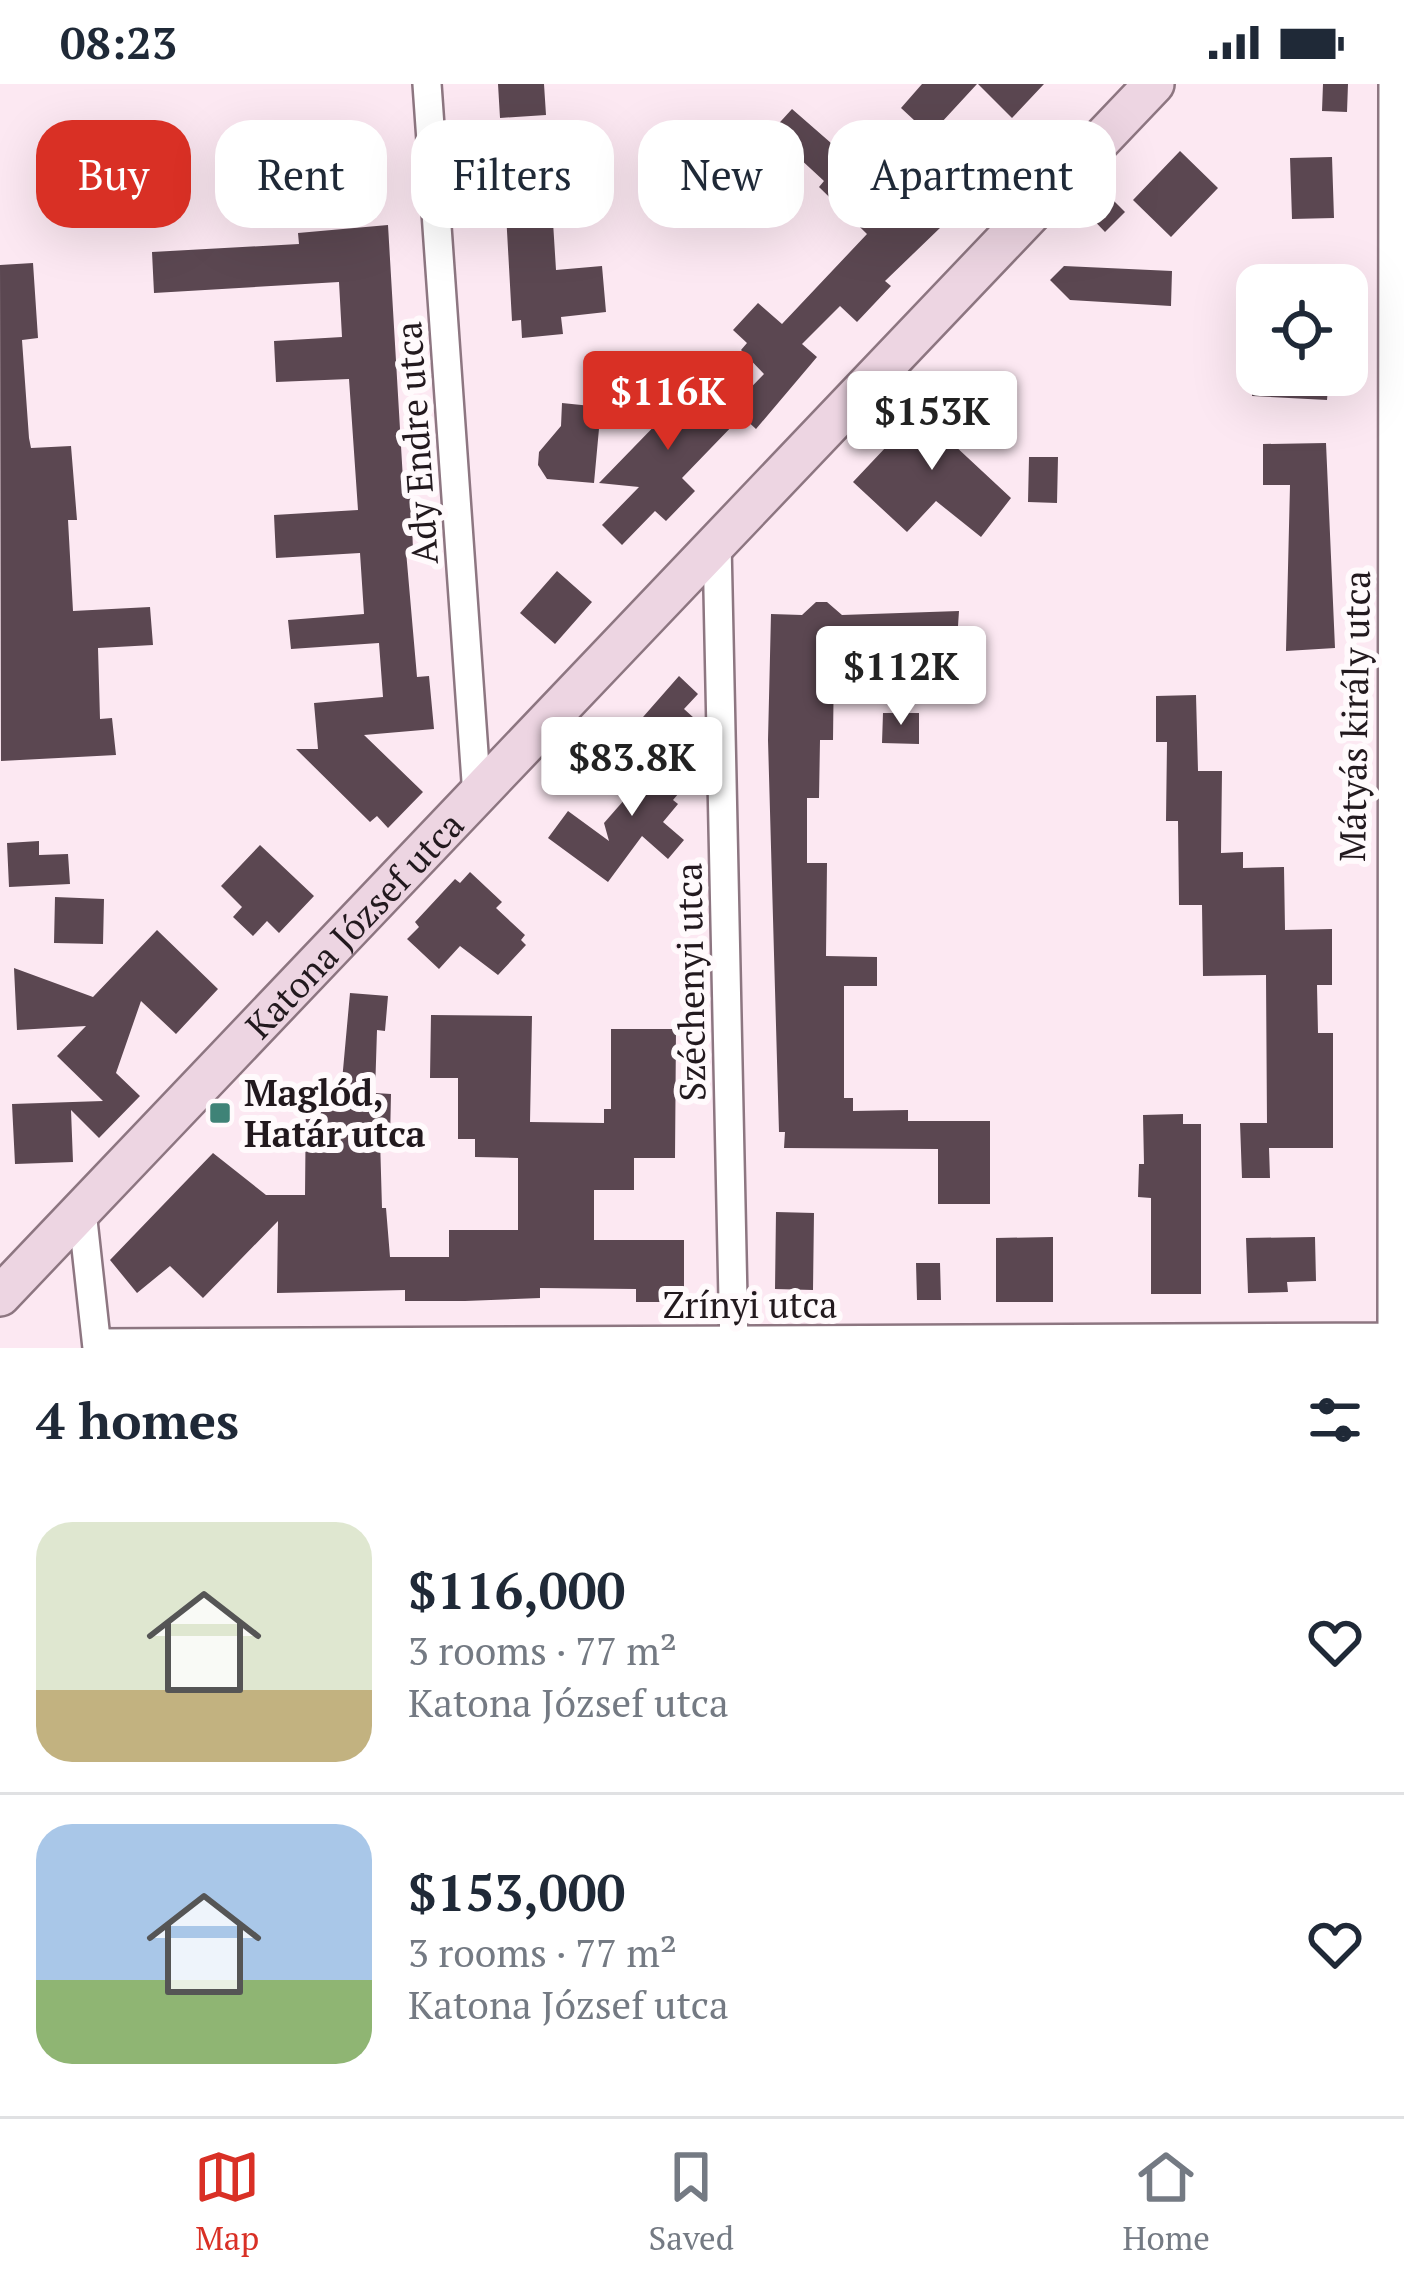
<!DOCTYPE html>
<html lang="en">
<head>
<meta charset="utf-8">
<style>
	:root { --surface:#fff; --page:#f6f6f7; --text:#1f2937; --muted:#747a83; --line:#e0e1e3; --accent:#d93025 }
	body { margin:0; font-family:"PT Serif",serif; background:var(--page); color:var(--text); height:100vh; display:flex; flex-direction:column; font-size:45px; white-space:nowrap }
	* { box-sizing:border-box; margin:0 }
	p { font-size:39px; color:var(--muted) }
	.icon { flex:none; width:66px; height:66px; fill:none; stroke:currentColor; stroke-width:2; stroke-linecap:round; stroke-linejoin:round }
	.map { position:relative; height:1264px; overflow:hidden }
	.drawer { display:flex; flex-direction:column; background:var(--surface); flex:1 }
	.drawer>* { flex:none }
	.hud { position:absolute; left:36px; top:36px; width:1332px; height:108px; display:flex; gap:24px }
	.tools { position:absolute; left:1236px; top:180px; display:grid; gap:24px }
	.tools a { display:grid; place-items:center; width:132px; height:132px; border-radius:24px; background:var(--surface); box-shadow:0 12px 48px #0002; font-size:60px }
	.price { position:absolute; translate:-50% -102px; padding:0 27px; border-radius:12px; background:#fff; color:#222; font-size:39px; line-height:78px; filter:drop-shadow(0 3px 6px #0008) }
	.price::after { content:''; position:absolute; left:50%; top:72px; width:36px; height:27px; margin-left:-18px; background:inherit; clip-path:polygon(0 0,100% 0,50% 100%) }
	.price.active { background:var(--accent); color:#fff }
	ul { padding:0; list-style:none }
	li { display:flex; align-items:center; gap:36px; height:300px; padding:0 36px }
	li+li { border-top:3px solid var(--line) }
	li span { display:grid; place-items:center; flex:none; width:336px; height:240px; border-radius:36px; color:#555 }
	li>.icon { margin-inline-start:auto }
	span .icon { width:144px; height:144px; fill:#fffc; stroke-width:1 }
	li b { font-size:51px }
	h2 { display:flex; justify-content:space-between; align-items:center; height:144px; padding:0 36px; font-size:51px }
	.chip { padding:0 42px; border-radius:36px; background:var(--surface); box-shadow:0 12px 48px #0002; font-size:42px; line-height:108px }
	.chip.active { background:var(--accent); color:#fff }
	.status { display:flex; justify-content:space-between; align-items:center; height:84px; padding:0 60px; background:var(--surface); direction:ltr }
	.status svg { height:33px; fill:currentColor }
	.menu { display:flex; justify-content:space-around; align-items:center; height:168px; border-top:3px solid var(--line); background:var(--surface); font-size:33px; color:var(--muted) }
	.menu a { display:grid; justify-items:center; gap:6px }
	.menu .active { color:var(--accent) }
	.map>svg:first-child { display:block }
</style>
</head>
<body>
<div class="status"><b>08:23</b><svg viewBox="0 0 49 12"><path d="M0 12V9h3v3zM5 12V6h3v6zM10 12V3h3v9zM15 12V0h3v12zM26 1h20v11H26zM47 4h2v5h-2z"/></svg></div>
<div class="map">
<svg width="1404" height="1264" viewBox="0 0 1404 1264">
	<rect width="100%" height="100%" fill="#fce8f2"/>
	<path fill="#5b4751" d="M498,0H544L546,31L500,34Z
		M922,0H977L941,39L996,90L885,197L891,202L857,238L840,222L802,260L817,273L756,345L732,323L764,290L741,266L747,259L733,246L758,219L782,240L867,150L819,103L824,97L771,48L792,25L839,66L847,58L886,95L928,49L901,24Z
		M978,0H1044L1012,34Z
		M1323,0H1348L1347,28L1322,27Z
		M376,48L378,92L334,95L332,51Z
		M1180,67L1218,104L1171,153L1133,116Z
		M1332,73L1334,134L1292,135L1290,74Z
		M550,90L556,186L602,182L606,228L561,233L563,250L522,254L521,236L512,237L504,93Z
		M1106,109L1125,128L1105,148L1086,128Z
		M388,141L404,413H411L413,466L406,467L417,593L429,592L434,645L364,651L423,708L388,744L377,732L370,738L296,665H318L314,619L383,613L379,559L291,565L288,536L364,530L360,469L276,474L274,431L358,426L349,295L276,298L274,257L342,253L339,198L154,209L152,168L299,160L298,149Z
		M33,179L38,254L22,256L29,354L31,364L71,362L77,436H68L73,527L150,523L153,561L98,564L100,635L112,634L116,671L1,677L0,181Z
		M1064,182L1172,187L1171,222L1070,216L1050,196Z
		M681,280L738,336L682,394L695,407L666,437L655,427L622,461L602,441L639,403L599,399L668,328L651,311Z
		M1252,291H1329L1327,316L1252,312Z
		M937,309L971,340L953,360L1011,414L981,453L936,417L907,448L853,398Z
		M562,319L601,323L594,399L547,395L538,381L539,368L561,342Z
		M1326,359L1335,564L1286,567L1290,401H1263V360Z
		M1029,373H1058L1057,419L1028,418Z
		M557,487L592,518L555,560L520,529Z
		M816,518H827L842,531L959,527L958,542L975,543V572L834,573L833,656H820L819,714H807V779H827L826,872L877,873V902H844V1014H853V1027L908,1026V1037H990V1120H938V1065L784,1064L785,1048H779L768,656L771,530L802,531Z
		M679,592L698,610L684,625L694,634L665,667L636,641Z
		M1196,611L1198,687H1222L1221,769L1243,768V784L1284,783L1285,846L1332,845V901H1317L1318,949H1333V1064H1269L1270,1094H1242L1240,1039H1267L1266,891L1203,892L1202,821H1179L1178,737H1166L1167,658H1156V612Z
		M883,629H919V660L882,659Z
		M674,659L701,683L673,716L678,720L663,738L684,756L668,775L642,752L608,798L548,754L568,727L609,757L604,739Z
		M39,757V771L68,770L70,800L9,803L7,759Z
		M260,761L314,812L279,849L267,837L253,852L233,833L242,823L221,802Z
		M470,788L502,818L496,824L525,851L521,856L526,861L498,891L460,862L439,885L407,855L419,843L415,838L455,795L460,799Z
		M55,813L104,815L103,860L54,859Z
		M157,846L218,905L176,950L141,917L116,989L140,1012L99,1054L71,1026L73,1078L15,1080L12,1020L103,1017L57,972L86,942L17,946L14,884L93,913Z
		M350,909L388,912L385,947L377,946L375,1009L391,1010L390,1055H380L382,1124H386L390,1173H449V1146H518V1074L475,1073V1055H458V994H430L431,931L532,932L530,1038L604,1039V1025H611V945H676L675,1074H634V1106H594V1156H684V1218H636V1205L540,1204V1214L465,1217H405V1206L277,1209L278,1137L203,1214L170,1182L137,1209L110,1176L213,1069L266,1111H305L306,1007L341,1008Z
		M1183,1030V1040H1201V1210H1151V1114L1138,1113L1139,1080H1144L1143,1031Z
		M776,1128L814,1129L813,1206L775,1205Z
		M1053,1153V1218H996V1154Z
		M1315,1153L1316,1197L1287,1198L1288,1208L1248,1209L1246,1154Z
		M916,1179H940L941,1216H917Z"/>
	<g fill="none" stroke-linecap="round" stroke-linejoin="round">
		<defs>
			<path id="minor" d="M427,0L477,712
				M717,459L734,1264
				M82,1127L97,1264
				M97,1259L1404,1253
				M1392,1264L1393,0"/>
			<g id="secondary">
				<path id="s1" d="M0,1212L1154,0"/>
			</g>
		</defs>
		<use href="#minor" stroke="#8d7681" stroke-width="32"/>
		<use href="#secondary" stroke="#8d7681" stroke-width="44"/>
		<use href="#minor" stroke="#fff" stroke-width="27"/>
		<use href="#secondary" stroke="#edd5e2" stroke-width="39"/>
	</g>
	<rect fill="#3f8377" stroke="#fffafc" stroke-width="4.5" x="208" y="1017" width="24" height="24" rx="6"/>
	<g text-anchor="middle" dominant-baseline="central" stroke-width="12" stroke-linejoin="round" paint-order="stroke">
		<g font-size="36" fill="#22191e" stroke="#fffafc">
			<text transform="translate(416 359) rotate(-94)">Ady Endre utca</text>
			<text transform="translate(1354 632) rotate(-89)">Mátyás király utca</text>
			<text stroke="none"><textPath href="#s1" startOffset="513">Katona József utca</textPath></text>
			<text transform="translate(690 898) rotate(-91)">Széchenyi utca</text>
			<text x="750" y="1220">Zrínyi utca</text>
		</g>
		<g font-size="36" font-weight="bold" fill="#22191e" stroke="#fffafc" text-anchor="start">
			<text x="244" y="1008">Maglód,<tspan x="244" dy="41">Határ utca</tspan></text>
		</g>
	</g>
</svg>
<div class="tools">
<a><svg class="icon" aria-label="locate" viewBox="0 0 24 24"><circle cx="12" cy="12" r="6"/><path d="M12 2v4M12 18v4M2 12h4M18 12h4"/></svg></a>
</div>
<b class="price active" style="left:668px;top:369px">$116K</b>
<b class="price" style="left:932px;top:389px">$153K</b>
<b class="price" style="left:901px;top:644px">$112K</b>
<b class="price" style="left:632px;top:735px">$83.8K</b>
<div class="hud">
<a class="chip active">Buy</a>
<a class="chip">Rent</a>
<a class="chip">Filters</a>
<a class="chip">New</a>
<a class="chip">Apartment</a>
</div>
</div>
<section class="drawer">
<h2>4 homes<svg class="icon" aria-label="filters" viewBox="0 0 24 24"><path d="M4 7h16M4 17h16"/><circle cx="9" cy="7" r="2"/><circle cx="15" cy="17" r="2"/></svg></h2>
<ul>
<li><span style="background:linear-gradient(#dfe7d0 70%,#c2b280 0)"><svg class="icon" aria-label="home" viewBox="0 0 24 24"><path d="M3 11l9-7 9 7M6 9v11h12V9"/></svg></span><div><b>$116,000</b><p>3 rooms · 77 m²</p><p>Katona József utca</p></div><svg class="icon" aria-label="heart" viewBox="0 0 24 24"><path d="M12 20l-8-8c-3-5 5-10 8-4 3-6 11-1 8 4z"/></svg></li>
<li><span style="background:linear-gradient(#a9c7e8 65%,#8fb573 0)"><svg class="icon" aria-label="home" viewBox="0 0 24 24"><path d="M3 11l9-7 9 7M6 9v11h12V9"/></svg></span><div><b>$153,000</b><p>3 rooms · 77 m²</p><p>Katona József utca</p></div><svg class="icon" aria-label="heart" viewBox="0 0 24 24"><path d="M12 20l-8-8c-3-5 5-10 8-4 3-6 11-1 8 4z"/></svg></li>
</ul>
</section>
<nav class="menu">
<a class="active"><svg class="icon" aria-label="map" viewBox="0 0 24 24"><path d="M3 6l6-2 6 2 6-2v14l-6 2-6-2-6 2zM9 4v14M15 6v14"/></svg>Map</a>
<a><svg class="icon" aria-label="saved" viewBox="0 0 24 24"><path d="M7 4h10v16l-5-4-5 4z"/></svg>Saved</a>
<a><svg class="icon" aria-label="home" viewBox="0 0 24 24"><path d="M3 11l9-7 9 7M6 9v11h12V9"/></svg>Home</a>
</nav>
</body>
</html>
